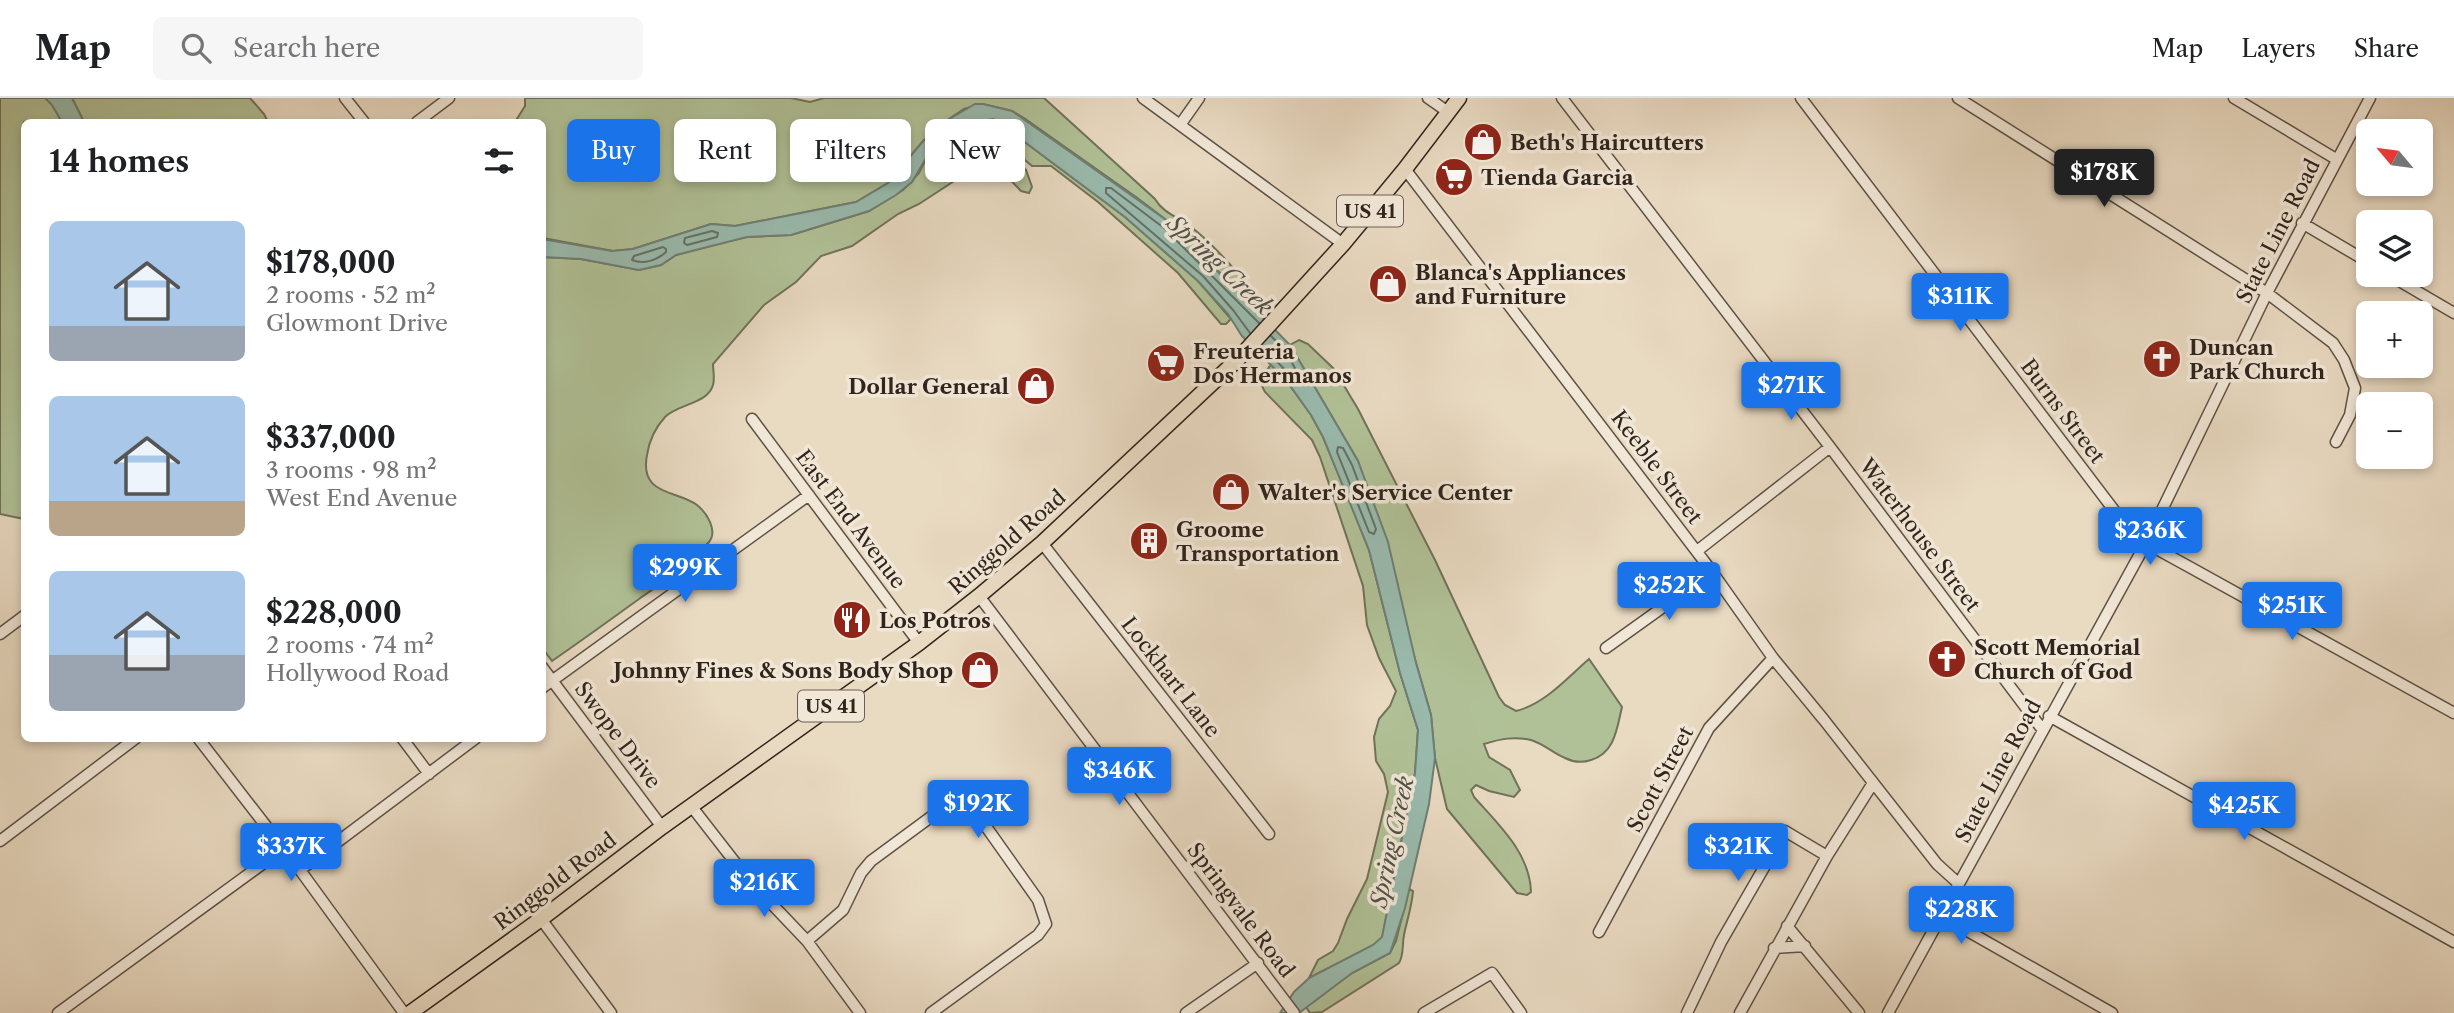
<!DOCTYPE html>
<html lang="en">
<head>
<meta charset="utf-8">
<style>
	:root { --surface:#fff; --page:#f6f6f6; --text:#202124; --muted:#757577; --line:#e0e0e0; --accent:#1a73e8 }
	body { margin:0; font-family:"Libre Caslon Text",serif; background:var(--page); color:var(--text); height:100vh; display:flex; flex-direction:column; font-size:26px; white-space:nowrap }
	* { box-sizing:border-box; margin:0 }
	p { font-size:23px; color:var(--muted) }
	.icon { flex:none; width:38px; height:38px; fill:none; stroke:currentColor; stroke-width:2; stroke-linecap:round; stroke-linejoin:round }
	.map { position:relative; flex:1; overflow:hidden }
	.drawer { position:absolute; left:21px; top:21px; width:525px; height:623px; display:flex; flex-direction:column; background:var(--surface); border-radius:10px; box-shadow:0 4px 10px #0003 }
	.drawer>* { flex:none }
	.top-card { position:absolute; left:567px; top:21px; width:665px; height:63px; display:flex; gap:14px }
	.needle { width:46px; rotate:299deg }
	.buttons { position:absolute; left:2356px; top:21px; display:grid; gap:14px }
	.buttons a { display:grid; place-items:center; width:77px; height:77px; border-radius:10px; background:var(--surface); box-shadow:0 4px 10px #0003; font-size:35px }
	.price { position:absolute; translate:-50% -60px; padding:0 16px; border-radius:7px; background:var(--accent); color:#fff; font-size:23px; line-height:46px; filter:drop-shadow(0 2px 4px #0008) }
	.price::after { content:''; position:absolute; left:50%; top:42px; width:21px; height:16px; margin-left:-10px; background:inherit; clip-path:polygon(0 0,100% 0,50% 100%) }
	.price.on { background:#222; color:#fff }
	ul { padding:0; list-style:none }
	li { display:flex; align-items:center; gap:21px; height:175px; padding:0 28px }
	li span { display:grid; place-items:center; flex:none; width:196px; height:140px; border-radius:10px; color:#555 }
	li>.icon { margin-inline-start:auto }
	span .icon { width:84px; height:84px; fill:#fffc; stroke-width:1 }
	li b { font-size:30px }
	h2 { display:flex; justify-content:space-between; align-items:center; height:84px; padding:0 28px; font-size:30px }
	.chip { padding:0 24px; border-radius:10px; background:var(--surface); box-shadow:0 4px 10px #0003; font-size:24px; line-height:63px }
	.chip.on { background:var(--accent); color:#fff }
	header { display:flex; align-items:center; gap:42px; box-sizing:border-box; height:98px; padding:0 35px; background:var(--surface); border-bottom:2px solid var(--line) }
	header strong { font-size:33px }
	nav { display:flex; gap:38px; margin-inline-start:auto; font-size:24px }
	.search { width:490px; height:63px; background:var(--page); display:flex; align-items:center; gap:18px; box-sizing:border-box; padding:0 24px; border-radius:10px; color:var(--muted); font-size:26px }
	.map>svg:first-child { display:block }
</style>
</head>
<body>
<header>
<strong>Map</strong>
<div class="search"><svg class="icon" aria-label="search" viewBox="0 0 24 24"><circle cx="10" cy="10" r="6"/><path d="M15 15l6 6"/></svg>Search here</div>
<nav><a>Map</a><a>Layers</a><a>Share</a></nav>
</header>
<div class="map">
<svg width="2454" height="915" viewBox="0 0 2454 915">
	<rect width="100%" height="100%" fill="#e9dac2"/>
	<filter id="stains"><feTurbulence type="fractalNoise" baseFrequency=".00286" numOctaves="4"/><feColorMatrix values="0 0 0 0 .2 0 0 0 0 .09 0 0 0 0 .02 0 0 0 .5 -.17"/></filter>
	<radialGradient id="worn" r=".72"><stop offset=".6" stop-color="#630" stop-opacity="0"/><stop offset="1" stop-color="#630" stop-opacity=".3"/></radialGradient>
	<path fill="#b1c197" stroke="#70725a" stroke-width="2" d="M0,0H45L52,6L62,24H24V421L0,416Z
		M72,0H250L264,16L268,24H84Z
		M525,0H791L810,4L824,0H1044L1155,101C1163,115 1178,119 1190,128C1211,144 1240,176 1255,197L1248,203L1169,124L1136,99L1024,20L1012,13L983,6L964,11L946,23L924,42L888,85L856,104L735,128L711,126L633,151L613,153L543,140L542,24H515L525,8Z
		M986,21C998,21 1006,28 1014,36L1125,119L1198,183L1231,221L1226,226H1221L1178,175L1098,104L1051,68H1032L1019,57L1012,56L1026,72L1032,89L1029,95L1021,93L1000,71H979L962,78L919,106L898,116L852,148L821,158L796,184L764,207L713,266C713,272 715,281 713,287C708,306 677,306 665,319C656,329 649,343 647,357C639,398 677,392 697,407C707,415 718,433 709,444C690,467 663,484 639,501C610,522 581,543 552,563L543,551V159L581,161L639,172L661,167L676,157L729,143L747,139L791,137L869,113L903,92L919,75L928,57L936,51L947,46L978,24Z
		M1299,242L1308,246L1334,271L1358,311L1435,462L1499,599L1505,607L1516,613C1545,606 1567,580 1589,561L1622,609C1617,630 1615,655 1591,662C1582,665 1573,664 1565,660C1553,655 1544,646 1531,642C1514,638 1500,641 1484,646L1489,659L1510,672L1520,692L1514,699L1489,693L1476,687L1471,692L1474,699C1498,726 1530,755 1531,794L1527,797L1517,795L1447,711L1435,660L1431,617L1358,363L1290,247Z
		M1271,267L1286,282L1311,317L1323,339L1346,394L1369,452L1400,575L1418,632L1415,675L1382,840L1374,847L1309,880L1318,862L1333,853L1338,845L1347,821L1367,781L1388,694L1384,676L1376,663L1374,639L1379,621L1390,608L1396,593L1379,560L1367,527L1363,488L1320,359L1312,342L1265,294C1258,282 1262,277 1271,267Z
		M1409,791L1413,793C1412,808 1407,822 1404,837C1402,847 1404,857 1399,865L1322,914L1310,915L1306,909L1352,875L1390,855L1396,843Z"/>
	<path fill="#99bbae" stroke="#6f7f74" stroke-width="2" d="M45,0H72L84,24H62L52,7Z
		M975,6H983L1012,13L1169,124L1290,247L1358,363L1388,444L1416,565L1431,617L1435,660L1429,706L1405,810L1390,855L1352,875L1299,915H1280L1294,894L1309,880L1373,847L1382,839L1415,675L1418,632L1400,575L1369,452L1323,339L1311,317L1286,282L1242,238L1228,216L1198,183L1125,119L1014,36L1006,28L993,21L978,24L928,57L912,84L896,97L869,113L791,137L747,139L676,157L661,167L639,172L581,161L543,159L542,141L612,153L633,151L711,126L735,128L856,104L888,85L924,42L946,23Z"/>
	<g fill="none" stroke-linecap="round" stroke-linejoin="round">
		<path stroke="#647065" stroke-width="2" d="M712,133L718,135L717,139L687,147L684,145L685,140Z
			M663,149L666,151V154C657,162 644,167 632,162L634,158Z
			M1250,235L1233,212L1203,178L1106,95V90H1111L1164,130L1259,225
			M1262,248L1290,277L1295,276L1296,272L1284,251L1271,238
			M1338,349L1343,350L1352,367L1376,431L1374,436L1369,434L1337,354Z"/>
		<defs>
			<path id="minor" d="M345,0L364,24
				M1143,0L1343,146
				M1428,0L1448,14
				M1562,0L1830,349L2042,631
				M1801,0L2126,428L2146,445L2454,615
				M1958,0L2267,195L2333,245L2344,262L2355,290L2350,317L2336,344
				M2234,0L2336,61
				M417,24L449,0
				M1180,27L1199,0
				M1405,71L1710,471L1773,560L1824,622L1937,766L1959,786
				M2302,125L2368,164
				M2389,177L2454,215
				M752,321L919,545
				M1042,445L1269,736
				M1697,453L1830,349
				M979,498L1294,915
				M0,536L24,518
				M1606,550L1673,502L1710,471
				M542,569L662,729
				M542,590L809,397
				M2049,618L2454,844
				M198,640L300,772L404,915
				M402,640L429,676
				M692,709L748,781L807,843L860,915
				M0,743L136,640
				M300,772L476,640
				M1943,819L2112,915
				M541,821L611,915
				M1787,828L1859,915
				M1599,834L1709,630L1773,560
				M807,843L843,812L861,775L871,763L943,710L956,704L970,706L1038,802L1046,826L1038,837L931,915
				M1774,850L1805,848
				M58,915L283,751
				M1186,915L1258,865
				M1424,915L1492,875L1521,915
				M1687,915L1721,844L1785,733L1827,758
				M1740,915L1827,758L1873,685
				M1888,915L2146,445L2267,195L2370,0"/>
			<path id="major" d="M410,915L541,821L662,729L919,545L979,498L1042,445L1239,260L1343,146L1405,71L1459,0"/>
		</defs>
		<use href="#minor" stroke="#5e5246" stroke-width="13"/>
		<use href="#major" stroke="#30241c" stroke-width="17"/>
		<use href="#minor" stroke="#f1e7d7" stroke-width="10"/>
		<use href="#major" stroke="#e9dac2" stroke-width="14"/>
	</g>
	<defs>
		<symbol id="shop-disc" viewBox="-11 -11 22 22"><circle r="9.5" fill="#8f2418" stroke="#f1e7d7"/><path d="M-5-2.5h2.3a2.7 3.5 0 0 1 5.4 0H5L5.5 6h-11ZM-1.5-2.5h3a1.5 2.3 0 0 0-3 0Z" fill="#fff"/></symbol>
		<symbol id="supermarket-disc" viewBox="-11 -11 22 22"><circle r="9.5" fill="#8f2418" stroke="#f1e7d7"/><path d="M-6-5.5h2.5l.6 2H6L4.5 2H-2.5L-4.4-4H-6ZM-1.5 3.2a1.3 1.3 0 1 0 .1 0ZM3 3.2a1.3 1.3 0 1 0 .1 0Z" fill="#fff"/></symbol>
		<symbol id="church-disc" viewBox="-11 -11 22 22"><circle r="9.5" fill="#8f2418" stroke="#f1e7d7"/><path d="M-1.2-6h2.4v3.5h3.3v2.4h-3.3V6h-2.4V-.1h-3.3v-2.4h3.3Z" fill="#fff"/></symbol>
		<symbol id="building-disc" viewBox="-11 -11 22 22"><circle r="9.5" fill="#8f2418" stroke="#f1e7d7"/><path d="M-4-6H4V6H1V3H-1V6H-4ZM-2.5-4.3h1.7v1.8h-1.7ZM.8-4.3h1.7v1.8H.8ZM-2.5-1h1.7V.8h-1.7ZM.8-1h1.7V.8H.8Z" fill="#fff"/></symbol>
		<symbol id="restaurant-disc" viewBox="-11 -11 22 22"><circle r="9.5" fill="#8f2418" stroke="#f1e7d7"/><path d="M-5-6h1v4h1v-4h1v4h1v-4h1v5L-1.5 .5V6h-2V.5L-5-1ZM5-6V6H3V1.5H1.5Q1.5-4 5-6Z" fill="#fff"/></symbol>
	</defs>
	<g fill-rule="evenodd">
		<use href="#shop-disc" x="1461" y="22" width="44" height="44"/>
		<use href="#supermarket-disc" x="1432" y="57" width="44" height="44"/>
		<use href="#shop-disc" x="1366" y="164" width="44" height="44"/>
		<use href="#church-disc" x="2140" y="239" width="44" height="44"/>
		<use href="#supermarket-disc" x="1144" y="243" width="44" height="44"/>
		<use href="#shop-disc" x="1014" y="266" width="44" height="44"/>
		<use href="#shop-disc" x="1209" y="372" width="44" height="44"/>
		<use href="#building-disc" x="1127" y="421" width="44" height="44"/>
		<use href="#restaurant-disc" x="830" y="500" width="44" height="44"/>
		<use href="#church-disc" x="1925" y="539" width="44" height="44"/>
		<use href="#shop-disc" x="958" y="550" width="44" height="44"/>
	</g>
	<g text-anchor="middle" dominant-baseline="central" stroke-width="7" stroke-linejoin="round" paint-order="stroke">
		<g fill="#f1e7d7" stroke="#6a5e54" stroke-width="2">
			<rect x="1337" y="97.5" width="66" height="31" rx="5"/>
			<rect x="798" y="592.5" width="66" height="31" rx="5"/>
		</g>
		<g font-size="19" font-weight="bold" fill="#30241c">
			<text x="1370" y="113">US 41</text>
			<text x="831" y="608">US 41</text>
		</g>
		<g font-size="21" font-weight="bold" fill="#30241c" stroke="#f1e7d7" text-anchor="start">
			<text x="1510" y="44">Beth's Haircutters</text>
			<text x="1481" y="79">Tienda Garcia</text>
			<text x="1415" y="174">Blanca's Appliances<tspan x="1415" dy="24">and Furniture</tspan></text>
			<text x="2189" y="249">Duncan<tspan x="2189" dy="24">Park Church</tspan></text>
			<text x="1193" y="253">Freuteria<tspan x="1193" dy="24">Dos Hermanos</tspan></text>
			<text x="1009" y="288" text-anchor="end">Dollar General</text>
			<text x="1258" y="394">Walter's Service Center</text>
			<text x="1176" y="431">Groome<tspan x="1176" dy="24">Transportation</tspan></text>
			<text x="879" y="522">Los Potros</text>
			<text x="1974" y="549">Scott Memorial<tspan x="1974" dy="24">Church of God</tspan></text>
			<text x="953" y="572" text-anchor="end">Johnny Fines &amp; Sons Body Shop</text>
		</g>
		<g font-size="21" fill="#30241c" stroke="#f1e7d7">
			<text transform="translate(2278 133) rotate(-63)">State Line Road</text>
			<text transform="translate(2063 313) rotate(53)">Burns Street</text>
			<text transform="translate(1657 369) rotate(53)">Keeble Street</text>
			<text transform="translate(851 421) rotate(53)">East End Avenue</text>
			<text transform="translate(1920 437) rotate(53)">Waterhouse Street</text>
			<text transform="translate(1007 444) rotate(-41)">Ringgold Road</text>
			<text transform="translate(1171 579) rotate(52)">Lockhart Lane</text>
			<text transform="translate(618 637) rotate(53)">Swope Drive</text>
			<text transform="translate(1998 673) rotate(-62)">State Line Road</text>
			<text transform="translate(1660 681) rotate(-62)">Scott Street</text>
			<text transform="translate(555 783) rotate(-37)">Ringgold Road</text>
			<text transform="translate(1241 812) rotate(53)">Springvale Road</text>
		</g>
		<g font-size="23" font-style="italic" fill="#505148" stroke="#f1e7d7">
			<text transform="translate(1220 167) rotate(43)">Spring Creek</text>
			<text transform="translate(1392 744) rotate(-78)">Spring Creek</text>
		</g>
	</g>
	<rect width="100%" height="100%" filter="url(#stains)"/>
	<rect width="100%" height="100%" fill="url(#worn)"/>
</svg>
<div class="buttons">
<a><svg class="needle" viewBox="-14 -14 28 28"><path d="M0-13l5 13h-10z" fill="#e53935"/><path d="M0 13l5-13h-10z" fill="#757577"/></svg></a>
<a><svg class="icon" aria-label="layers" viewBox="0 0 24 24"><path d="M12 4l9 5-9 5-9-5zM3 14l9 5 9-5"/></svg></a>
<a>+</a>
<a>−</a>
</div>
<b class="price on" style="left:2104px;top:111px">$178K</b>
<b class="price" style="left:1960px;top:235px">$311K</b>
<b class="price" style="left:1791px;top:324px">$271K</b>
<b class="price" style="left:2150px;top:469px">$236K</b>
<b class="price" style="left:685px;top:506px">$299K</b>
<b class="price" style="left:1669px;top:524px">$252K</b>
<b class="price" style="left:2292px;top:544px">$251K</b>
<b class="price" style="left:1119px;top:709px">$346K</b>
<b class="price" style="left:978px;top:742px">$192K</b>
<b class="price" style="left:2244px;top:744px">$425K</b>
<b class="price" style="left:291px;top:785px">$337K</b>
<b class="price" style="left:1738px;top:785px">$321K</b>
<b class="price" style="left:764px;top:821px">$216K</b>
<b class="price" style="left:1961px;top:848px">$228K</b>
<div class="top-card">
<a class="chip on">Buy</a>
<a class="chip">Rent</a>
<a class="chip">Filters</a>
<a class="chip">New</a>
</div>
<section class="drawer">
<h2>14 homes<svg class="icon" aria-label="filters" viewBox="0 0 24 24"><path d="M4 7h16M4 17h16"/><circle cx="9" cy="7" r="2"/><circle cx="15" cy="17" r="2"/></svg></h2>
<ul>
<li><span style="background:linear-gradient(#a9c7e8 75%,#9aa5b1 0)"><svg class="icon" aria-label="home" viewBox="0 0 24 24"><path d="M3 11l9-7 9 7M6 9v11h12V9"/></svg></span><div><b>$178,000</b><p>2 rooms · 52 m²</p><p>Glowmont Drive</p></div></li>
<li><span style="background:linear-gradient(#a9c7e8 75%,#b9a48a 0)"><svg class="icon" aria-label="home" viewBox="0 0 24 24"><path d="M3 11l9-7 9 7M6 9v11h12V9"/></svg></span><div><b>$337,000</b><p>3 rooms · 98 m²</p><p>West End Avenue</p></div></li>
<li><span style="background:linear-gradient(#a9c7e8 60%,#9aa5b1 0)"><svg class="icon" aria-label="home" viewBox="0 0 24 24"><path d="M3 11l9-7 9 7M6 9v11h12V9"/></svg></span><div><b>$228,000</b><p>2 rooms · 74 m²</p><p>Hollywood Road</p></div></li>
</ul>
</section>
</div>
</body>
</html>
